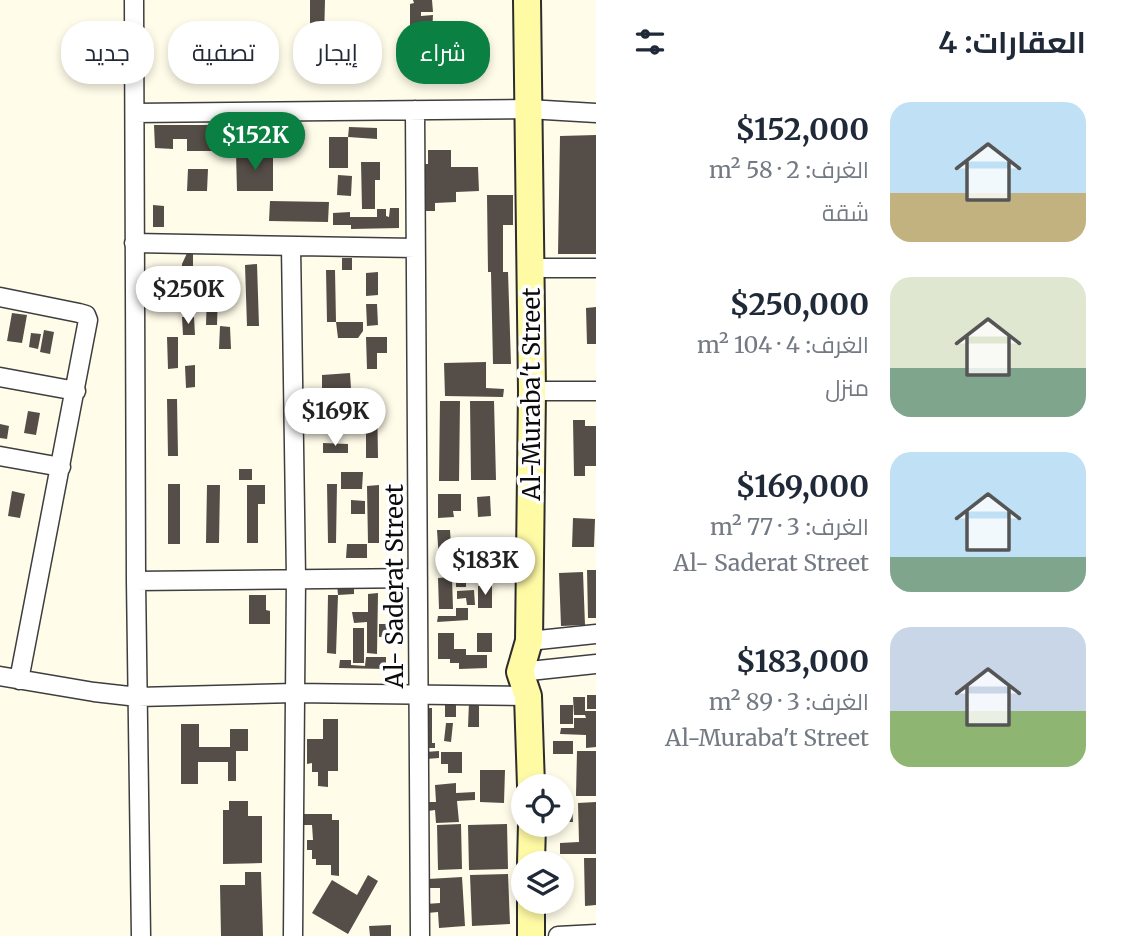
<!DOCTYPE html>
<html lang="ar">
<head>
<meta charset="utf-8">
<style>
	:root { --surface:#fff; --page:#f2f2f3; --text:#1f2937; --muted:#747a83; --accent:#0b8043 }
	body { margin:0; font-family:Merriweather,Cairo,serif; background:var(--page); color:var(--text); direction:rtl; height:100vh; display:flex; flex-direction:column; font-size:26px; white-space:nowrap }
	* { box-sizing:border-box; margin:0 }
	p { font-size:23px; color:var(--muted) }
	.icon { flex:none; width:38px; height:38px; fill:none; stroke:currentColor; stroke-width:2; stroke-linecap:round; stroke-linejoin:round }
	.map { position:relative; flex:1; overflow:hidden; direction:ltr }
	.panel { display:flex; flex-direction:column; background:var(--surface); width:525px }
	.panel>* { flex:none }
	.banner { position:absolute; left:21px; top:21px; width:469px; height:63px; direction:rtl; display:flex; gap:14px }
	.controls { position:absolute; left:511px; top:774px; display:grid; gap:14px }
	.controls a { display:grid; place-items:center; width:63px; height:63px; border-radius:50%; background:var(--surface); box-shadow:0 4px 10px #0003; font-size:35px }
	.price { position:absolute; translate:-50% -60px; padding:0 16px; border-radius:24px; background:#fff; color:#222; font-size:23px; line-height:46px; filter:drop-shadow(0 2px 4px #0008) }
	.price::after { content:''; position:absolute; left:50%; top:42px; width:21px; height:16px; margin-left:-10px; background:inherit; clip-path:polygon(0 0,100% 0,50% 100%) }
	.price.active { background:var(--accent); color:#fff }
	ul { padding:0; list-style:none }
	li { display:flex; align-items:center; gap:21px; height:175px; padding:0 35px }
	li span { display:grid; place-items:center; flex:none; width:196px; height:140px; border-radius:21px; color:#555 }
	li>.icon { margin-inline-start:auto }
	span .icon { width:84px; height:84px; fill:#fffc; stroke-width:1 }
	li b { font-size:30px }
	h2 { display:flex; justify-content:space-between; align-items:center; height:84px; padding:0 35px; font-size:30px }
	.pill { padding:0 24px; border-radius:28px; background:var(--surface); box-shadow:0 4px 10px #0003; font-size:24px; line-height:63px }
	.pill.active { background:var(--accent); color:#fff }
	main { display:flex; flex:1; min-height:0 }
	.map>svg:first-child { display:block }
</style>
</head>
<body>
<main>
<section class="panel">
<h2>العقارات: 4<svg class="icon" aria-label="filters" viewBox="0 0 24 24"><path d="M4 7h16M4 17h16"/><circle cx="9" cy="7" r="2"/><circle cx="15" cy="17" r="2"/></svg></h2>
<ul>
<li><span style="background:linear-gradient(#bfe0f5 65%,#c2b280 0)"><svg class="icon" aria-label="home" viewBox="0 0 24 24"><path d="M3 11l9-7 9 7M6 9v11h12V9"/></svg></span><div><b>$152,000</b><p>الغرف: 2 · 58 m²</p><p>شقة</p></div></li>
<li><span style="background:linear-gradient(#dfe7d0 65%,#7fa58c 0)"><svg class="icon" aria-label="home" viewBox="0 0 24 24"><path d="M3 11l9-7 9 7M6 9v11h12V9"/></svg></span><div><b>$250,000</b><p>الغرف: 4 · 104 m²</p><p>منزل</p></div></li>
<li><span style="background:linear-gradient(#bfe0f5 75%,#7fa58c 0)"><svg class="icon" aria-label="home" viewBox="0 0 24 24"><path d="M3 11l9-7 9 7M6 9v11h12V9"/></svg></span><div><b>$169,000</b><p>الغرف: 3 · 77 m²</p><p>Al- Saderat Street</p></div></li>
<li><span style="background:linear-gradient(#c9d6e8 60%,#8fb573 0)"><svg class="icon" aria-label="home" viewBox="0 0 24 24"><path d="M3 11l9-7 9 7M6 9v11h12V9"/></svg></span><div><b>$183,000</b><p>الغرف: 3 · 89 m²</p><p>Al-Muraba't Street</p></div></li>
</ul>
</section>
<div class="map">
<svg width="596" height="936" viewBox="0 0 596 936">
	<rect width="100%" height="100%" fill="#fffcea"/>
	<path fill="#554d47" d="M310,0H325L324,41L310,40Z
		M413,0H432L433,12H421V16L433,15L432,33L410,34V4L414,3Z
		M433,36L451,49H479V71L443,72L421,54Z
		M154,125H214V151H187V139H173V149L155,148Z
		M296,127V139L292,138V149L275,150V139H267V128Z
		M349,127L377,128V139L348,137Z
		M596,135V254H558L560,136Z
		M329,137H348V168H329Z
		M428,150H451V167H478L479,191L456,192V202L435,203V211H418L422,164H428Z
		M273,152V191H237L236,153Z
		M361,162H380V180H375V209H362Z
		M188,169H208L207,191H187Z
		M338,175L352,176L351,196L337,195Z
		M487,195H513V225H503V272H508L511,364H493L491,272H488Z
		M270,201L329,202L328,222L269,221Z
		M153,205L164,206V227H153Z
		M390,208H399V228L351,229V225H333V213L350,212V217H377V209H386V216L389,217Z
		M188,251H193V276L182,277V264Z
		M342,258H352V270H342Z
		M257,264L259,326H247L245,265Z
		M326,270H335L336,322H327Z
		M378,272V295L366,296V273Z
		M193,276H204V310H193L192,301H183L185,288L193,287Z
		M207,293H218L217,325H206Z
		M366,304H377L378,325L367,326Z
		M596,307V344H587L586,308Z
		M12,313L27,315L22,343L7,341Z
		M182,317H194L195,335H183Z
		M336,322H363V331L358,338H338Z
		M220,326L230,327L231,349H219Z
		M44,330L54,332L50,354L40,352Z
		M31,333L41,334L38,349L29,347Z
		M167,337H178V368L168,369Z
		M366,337H387V353H377V369H367Z
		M486,362V388L504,389L503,397L445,396L444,363Z
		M195,365V387L186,388L185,366Z
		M350,373L353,421L322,423V375Z
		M377,398L378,458H366V400Z
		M167,399H177L178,456H168Z
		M440,401H460L459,481H439Z
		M470,401H494L496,480H471Z
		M28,411L40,413L36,435L24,433Z
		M573,420H585V426H596V466H585V476H574Z
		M0,424L9,426L7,439L0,438Z
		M323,443L348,444V453H323Z
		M239,469H252V480H239Z
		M341,472H363L362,489H341Z
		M168,484H180V544H168Z
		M327,484H337L336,543H328Z
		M207,485H220L219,543H206Z
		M247,485H265V504H258V543H247Z
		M379,485V543H368L367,486Z
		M12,491L25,494L20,518L8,516Z
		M438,494H461V511H453L454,517L438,518Z
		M490,496L491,516L478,517L477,497Z
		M351,500L365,501V514H351Z
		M573,518L595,519L594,547H572Z
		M437,530H450L452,559L439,560Z
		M476,543H490L491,561L477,562Z
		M347,544H367V558H346Z
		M442,563H466V587H456V575H442Z
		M587,570H596V618H588Z
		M583,572L585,625L561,626L559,573Z
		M452,577L453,609H439L438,578Z
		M354,582V594L338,595L337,584Z
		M478,586H492V608H478Z
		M474,590L475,605H467L466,598L457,599V591Z
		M378,593L377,654L367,653V622L354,623L352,612H368V594Z
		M249,595H266V610L270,611V624H249Z
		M328,595H338L336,654L327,653Z
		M456,608H468V620L437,622L438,616H456Z
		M379,624H389V637H379Z
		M353,628H364V663H353Z
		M438,633H454V649H466V655H487V668L459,669V663H450V659H438Z
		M477,633H492V652H477Z
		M366,657H386V669L339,668L340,660H351V665L365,666Z
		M587,695H596V709H587Z
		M573,697H585V711H596V747L586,748V735L560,734L561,728H574V718H586L585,715H574Z
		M469,702H479V727H468Z
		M445,703H456V717H445Z
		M560,705H573V724H560Z
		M426,708H432V743H435V748H426Z
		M323,719H338V771H328V787L318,786V772H312V763L307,764V739H323Z
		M446,723H453L451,742L444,741Z
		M181,724H199V747H230V729H248V751H236V781H228V762H198V784H181Z
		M553,741H573V754H553Z
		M439,751V758L426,759L425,752Z
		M577,751H596V796H576Z
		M441,752H462V773H448V764H441Z
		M480,770H505L504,803L480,802Z
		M456,783V793L475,792V800L457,801L459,822L436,823L435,810L428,811V802H436L435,785Z
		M229,801H248V816H262V863L223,864V810H229Z
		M596,802V854H560V843L579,842L578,803Z
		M562,804H572L573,822H562Z
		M303,814H332V820H339V876L331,875V865H316V859H312V850H307V840H313L312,825H303Z
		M461,824L462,869L438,870L437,825Z
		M507,824L508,869L469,870L468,825Z
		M584,858H596V905L585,906Z
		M245,872H261L263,936H221L220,885H245Z
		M508,874L510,924L472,926L470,875Z
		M368,875L378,881L348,934L312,913L332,880L357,895Z
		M462,877L465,926L439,928L438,912L427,913L426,904L440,903V888H428V879Z
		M391,925V936H370L369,926Z"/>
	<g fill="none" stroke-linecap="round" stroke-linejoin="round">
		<defs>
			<path id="street" d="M134,0L136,581L141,936
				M415,110L420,936
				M135,113L528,109L596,113
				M134,243L415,248
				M291,246L296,578L293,936
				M532,268H596
				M0,297L79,313L86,315L88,320L19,680
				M0,377L76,391
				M532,391H596
				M0,456L61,467
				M136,581L418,578
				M529,641L596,634
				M520,672L596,664
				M0,676L94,692L138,697L294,693L528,696
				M558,936L596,934"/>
			<path id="secondary" d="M527,0L532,391L529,641L520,672L528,696L531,786
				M531,863L532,824
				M531,936V901"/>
		</defs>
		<use href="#street" stroke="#3e3e3e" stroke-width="21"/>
		<use href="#secondary" stroke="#2d2d2d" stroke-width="30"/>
		<use href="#street" stroke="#fff" stroke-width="18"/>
		<use href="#secondary" stroke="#fffba5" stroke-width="26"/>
	</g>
	<g text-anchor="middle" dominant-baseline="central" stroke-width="7" stroke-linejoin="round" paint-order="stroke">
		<g font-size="24" fill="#0b0b0b" stroke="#fff">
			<text transform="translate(531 394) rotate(-90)">Al-Muraba't Street</text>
			<text transform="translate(394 586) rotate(-90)">Al- Saderat Street</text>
		</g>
	</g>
</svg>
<div class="controls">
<a><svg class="icon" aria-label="locate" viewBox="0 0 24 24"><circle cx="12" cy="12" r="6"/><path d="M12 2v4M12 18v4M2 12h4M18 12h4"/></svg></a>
<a><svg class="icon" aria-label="layers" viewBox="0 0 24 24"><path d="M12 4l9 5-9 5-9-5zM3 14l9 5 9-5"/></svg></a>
</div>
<b class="price active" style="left:255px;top:172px">$152K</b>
<b class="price" style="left:188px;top:326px">$250K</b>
<b class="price" style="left:335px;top:448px">$169K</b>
<b class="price" style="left:485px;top:597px">$183K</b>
<div class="banner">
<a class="pill active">شراء</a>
<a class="pill">إيجار</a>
<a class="pill">تصفية</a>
<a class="pill">جديد</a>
</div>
</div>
</main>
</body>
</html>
